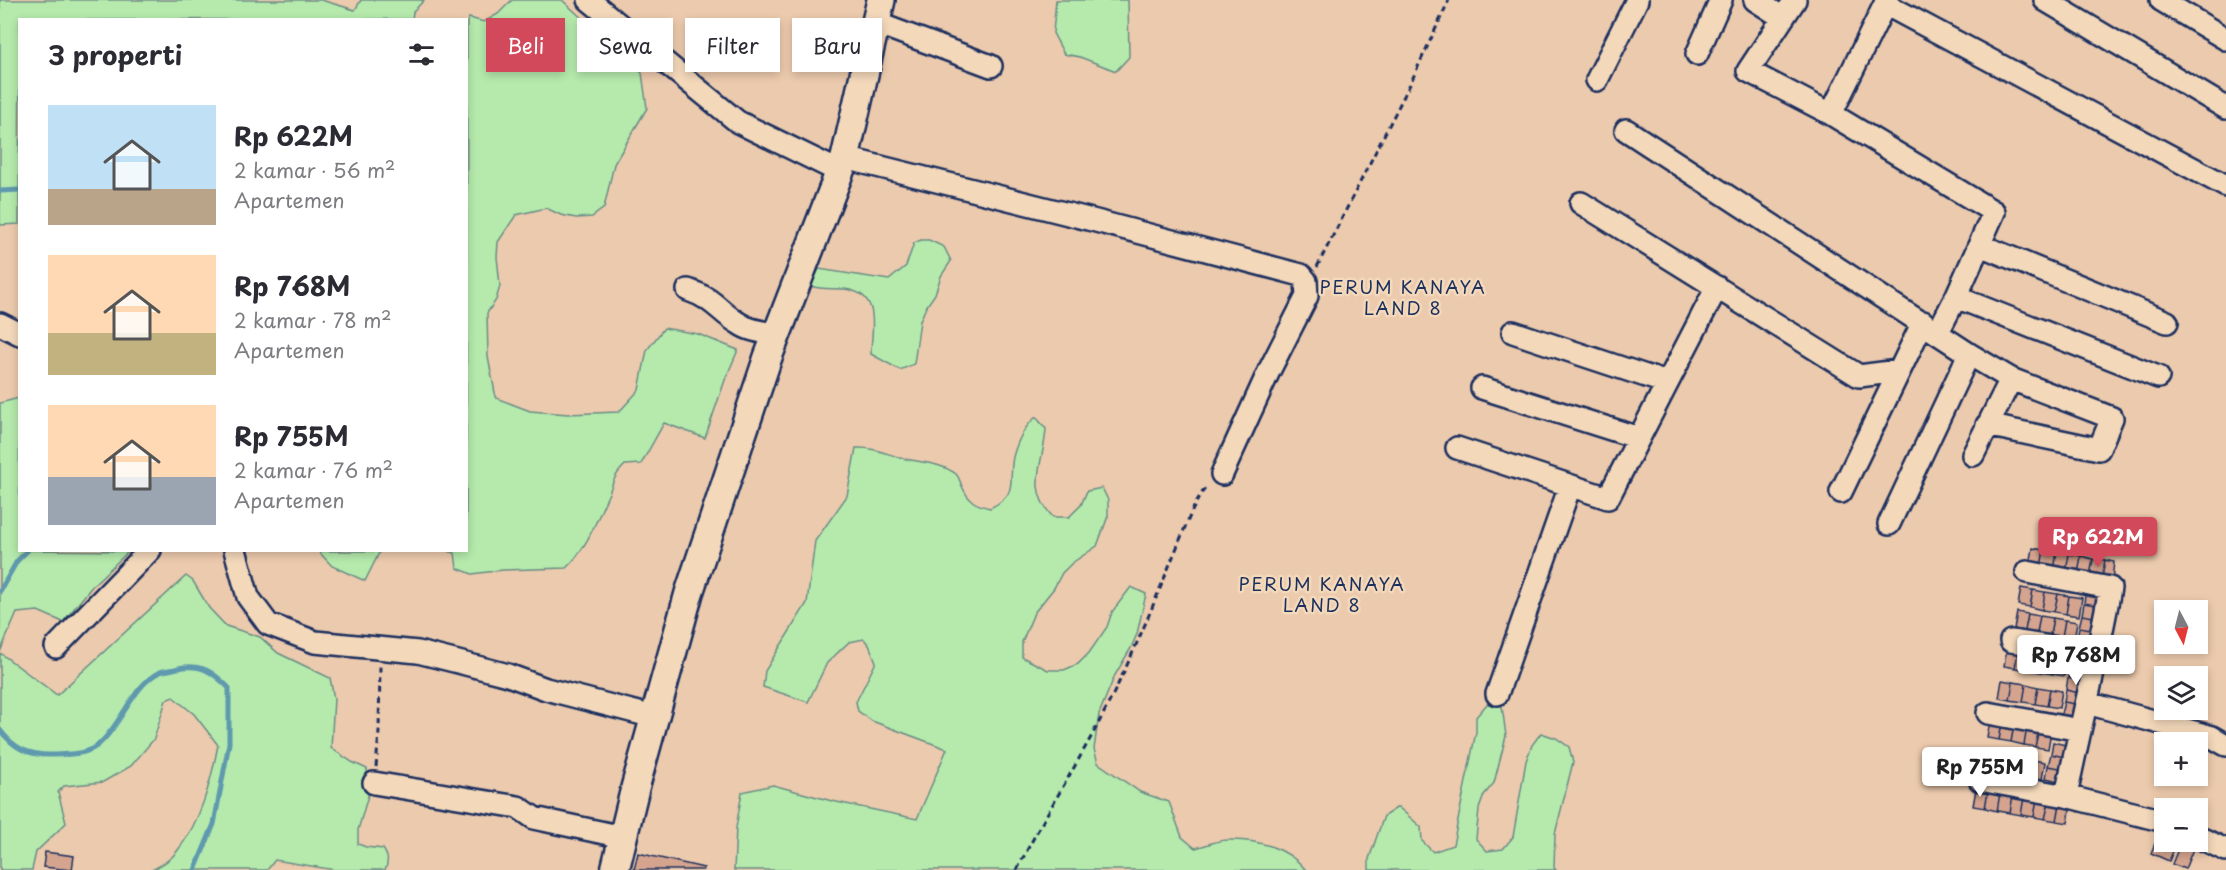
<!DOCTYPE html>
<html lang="id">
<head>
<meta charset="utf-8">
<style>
	:root { --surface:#fff; --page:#f7f7f7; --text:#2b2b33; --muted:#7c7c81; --accent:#d1495b }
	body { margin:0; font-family:"Playpen Sans",sans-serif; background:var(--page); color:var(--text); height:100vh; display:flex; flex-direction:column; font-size:22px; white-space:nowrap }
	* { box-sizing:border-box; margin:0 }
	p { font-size:20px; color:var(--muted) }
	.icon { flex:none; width:33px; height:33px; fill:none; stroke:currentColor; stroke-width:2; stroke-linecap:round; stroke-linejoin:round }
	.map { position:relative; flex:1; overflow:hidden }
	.side { position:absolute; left:18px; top:18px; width:450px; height:534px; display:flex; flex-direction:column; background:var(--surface); border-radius:0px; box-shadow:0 3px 9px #0003 }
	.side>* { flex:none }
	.hud { position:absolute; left:486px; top:18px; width:570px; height:54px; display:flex; gap:12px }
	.needle { width:39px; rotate:173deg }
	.tools { position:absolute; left:2154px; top:600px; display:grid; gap:12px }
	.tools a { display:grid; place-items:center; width:54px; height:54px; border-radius:0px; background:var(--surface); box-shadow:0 3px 9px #0003; font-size:30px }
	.price { position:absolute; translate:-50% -51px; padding:0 14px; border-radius:6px; background:#fff; color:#222; font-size:20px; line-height:39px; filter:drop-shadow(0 2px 3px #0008) }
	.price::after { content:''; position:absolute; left:50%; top:36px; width:18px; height:14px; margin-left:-9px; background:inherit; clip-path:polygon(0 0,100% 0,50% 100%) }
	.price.on { background:var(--accent); color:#fff }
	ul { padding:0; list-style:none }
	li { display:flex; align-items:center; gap:18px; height:150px; padding:0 30px }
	li span { display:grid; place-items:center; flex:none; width:168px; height:120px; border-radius:0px; color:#555 }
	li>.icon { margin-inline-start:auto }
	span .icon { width:72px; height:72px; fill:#fffc; stroke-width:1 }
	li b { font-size:26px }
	h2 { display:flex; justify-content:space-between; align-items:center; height:72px; padding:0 30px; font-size:26px }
	.tag { padding:0 21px; border-radius:0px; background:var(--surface); box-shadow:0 3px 9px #0003; font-size:21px; line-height:54px }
	.tag.on { background:var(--accent); color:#fff }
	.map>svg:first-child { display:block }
</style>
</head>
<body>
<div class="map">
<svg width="2226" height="870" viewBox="0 0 2226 870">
	<rect width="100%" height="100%" fill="#eccaad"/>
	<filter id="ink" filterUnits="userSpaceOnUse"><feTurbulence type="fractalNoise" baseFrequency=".0167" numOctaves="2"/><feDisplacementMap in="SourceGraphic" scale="12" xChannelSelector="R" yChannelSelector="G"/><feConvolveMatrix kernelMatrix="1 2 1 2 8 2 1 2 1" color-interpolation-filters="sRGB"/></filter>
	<g filter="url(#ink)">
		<path fill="#b5eaac" stroke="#688c85" stroke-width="1.5" d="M0,0H321L355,10L361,0H424L413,12L412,19L20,20L19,224L0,225Z
			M512,0H562L642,73L647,108L614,164L604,208L592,217L576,218L561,215L546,208L516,215L498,242L497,257L500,286L496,300L487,313L488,357L496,398L530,411L568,414L619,412L639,390L647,350L664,328L698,334L738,350L725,380L705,438L664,423L641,464L625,465C614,476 614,480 609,493C597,519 587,549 566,568L503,570L472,574L457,568L455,553L447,551L466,550L467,22L469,18L484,22L498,14Z
			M1056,0H1128L1129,57L1116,71L1080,57L1064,54L1053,33Z
			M921,240H929L944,247L951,261L941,276L935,294L926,307L920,321L914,364L900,370L871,354C871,330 883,293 844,289C834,288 821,290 811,286L819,269L889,280L906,266L914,243Z
			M19,398L20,550L129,551L94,584L63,622L38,611L17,613L0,652V403Z
			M1036,417L1046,429C1044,463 1025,488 1053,517H1069L1081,505L1087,491L1102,488L1108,500V516L1097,546L1072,563L1062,573L1054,588L1034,613L1022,642V657L1048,670H1064L1078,664L1089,653L1107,627L1112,612L1131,587L1146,594L1137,634L1131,648L1115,675L1099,714L1094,749L1098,763L1140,792L1169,802L1182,837L1195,848C1205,846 1217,840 1227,840C1256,839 1287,847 1306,870H734L736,828L742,792L773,785L832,801L917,819L947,749L872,721L858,711L856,702L876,662L869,645L864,639L849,642L827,663L808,702L763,687L765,671L807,603L815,541L847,496L856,448C874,447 886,454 902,458C920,463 940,462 956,474C959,477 960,482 962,486C968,501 976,505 990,508C1019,494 1008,483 1013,457C1017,442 1024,427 1036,417Z
			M318,551H380L365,581L332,566Z
			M186,576L193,581L209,608L226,626L260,637L278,653L330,678L334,699L331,748L352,762L367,769L369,792L358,830V844L366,847L383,849C388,856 389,861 385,870H335L275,860L267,870H152C161,865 172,859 178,850C201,821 211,781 218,745L194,714L173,697L166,700L154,739L131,766L103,782L64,786L58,792L66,823L36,852L32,870H0V653L57,695Z
			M1487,704L1502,706L1506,736L1494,783L1484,795L1479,809L1476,839L1487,851L1503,849L1513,837L1526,761L1532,745L1541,733L1556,738L1569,747L1573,762L1555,834L1554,868L1556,870H1369V859L1384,816L1398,807L1421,827L1422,841L1433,852L1453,845L1476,732V717Z"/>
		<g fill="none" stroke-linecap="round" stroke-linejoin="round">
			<path stroke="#5f99ae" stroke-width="5" d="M0,191L20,190
				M0,591L17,561L28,550
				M0,730C14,748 27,755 50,755C67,754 84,756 98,745C121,726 133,684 160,672C165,670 172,670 178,668C201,663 213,672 229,688V743L220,792L214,824L195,870"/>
		</g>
		<path fill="#d5a48e" stroke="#1b2f5e" stroke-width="1.5" d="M2033,548L2044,550L2041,567L2030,565Z
			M2044,550L2057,552L2054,570L2041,567Z
			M2057,552L2069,554L2066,572L2054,570Z
			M2069,554L2081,556L2078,574L2066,572Z
			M2081,556L2093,559L2090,576L2078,574Z
			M2093,559L2105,560L2102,578L2090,576Z
			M2105,560L2114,562L2112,580L2102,578Z
			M2021,588L2033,590L2030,607L2018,605Z
			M2033,590L2045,592L2042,610L2030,607Z
			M2086,590L2104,594L2101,606L2084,603Z
			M2045,592L2058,594L2054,612L2042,610Z
			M2058,594L2069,596L2066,614L2054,612Z
			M2069,596L2082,598L2079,616L2066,614Z
			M2084,603L2101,606L2099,618L2082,615Z
			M2017,612L2028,614L2025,631L2014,629Z
			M2028,614L2040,616L2037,633L2025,631Z
			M2082,615L2099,618L2097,630L2079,627Z
			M2040,616L2053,618L2050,635L2037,633Z
			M2053,618L2065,620L2062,637L2050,635Z
			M2065,620L2077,622L2074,639L2062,637Z
			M2079,627L2097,630L2094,642L2077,639Z
			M2007,648L2018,650L2015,668L2004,666Z
			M2018,650L2031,653L2027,670L2015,668Z
			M2031,653L2043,655L2040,672L2027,670Z
			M2043,655L2055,657L2052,674L2040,672Z
			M2055,657L2067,659L2064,676L2052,674Z
			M2071,666L2088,669L2086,682L2068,678Z
			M2068,678L2086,682L2083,694L2066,690Z
			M2002,680L2013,682L2010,700L1999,698Z
			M2013,682L2026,684L2023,702L2010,700Z
			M2026,684L2038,687L2035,704L2023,702Z
			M2038,687L2050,689L2047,706L2035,704Z
			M2050,689L2062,691L2059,708L2047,706Z
			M2066,690L2083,694L2081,705L2064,702Z
			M2064,702L2081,705L2079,718L2061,714Z
			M1990,721L2002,723L1999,740L1987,738Z
			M2002,723L2014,725L2011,742L1999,740Z
			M2014,725L2027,727L2024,745L2011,742Z
			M2027,727L2039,729L2035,747L2024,745Z
			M2039,729L2051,731L2048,749L2035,747Z
			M2053,742L2070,746L2068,758L2051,754Z
			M1985,752L1996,754L1993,771L1981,769Z
			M1996,754L2008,756L2005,773L1993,771Z
			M2051,754L2068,758L2066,769L2048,766Z
			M2008,756L2021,758L2018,775L2005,773Z
			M2021,758L2033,760L2030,777L2018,775Z
			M2033,760L2045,762L2042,779L2030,777Z
			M2048,766L2066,769L2063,782L2046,778Z
			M1976,789L1988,791L1985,808L1973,806Z
			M1988,791L2000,793L1997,811L1985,808Z
			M2000,793L2013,795L2010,813L1997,811Z
			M2013,795L2024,797L2021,815L2010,813Z
			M2024,797L2037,799L2034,817L2021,815Z
			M2037,799L2049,802L2045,819L2034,817Z
			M2049,802L2060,804L2057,821L2045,819Z
			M2060,804L2071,805L2068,823L2057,821Z
			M2163,824L2164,842H2177L2169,861L2151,853Z
			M2181,842L2195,844L2185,869L2172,864Z
			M45,852L74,856L72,870L43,867Z
			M638,853L704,868L703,870H634Z"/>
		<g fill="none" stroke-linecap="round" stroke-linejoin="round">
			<defs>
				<path id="minor" d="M589,0L738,122L840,172
					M1755,0L1783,18
					M1795,0L1748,71L1831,114L1994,212L1956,297L1938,332
					M2045,0L2226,108
					M2161,0L2226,39
					M876,23L991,66
					M1697,54L1721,0
					M1597,80L1637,0
					M1831,114L1885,4L2226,186
					M1626,130L1969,354L2011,379L2112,418L2099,449L1987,425
					M845,158L1096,221L1301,275L1306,281L1307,296L1269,371L1222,474
					M1581,203L1859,376L1898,371
					M1980,245L2167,322
					M688,290C715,299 719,312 740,324C750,331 765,332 777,335
					M1956,297L2158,377
					M0,324L20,334
					M1513,332L1667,383
					M1482,388L1639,438
					M1457,448L1608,498L1717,287
					M1973,455L2011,379
					M1841,492L1923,322
					M1889,524L1969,354
					M235,550L248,597L268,624L315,642L418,652L458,662L508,675L546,689L654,717
					M2027,572L2110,588C2098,658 2080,726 2066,796
					M2011,641L2099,654
					M56,647L150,550
					M1497,694L1570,486
					M2087,703L2212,737L2226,745
					M1988,713L2080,730
					M1980,780L2066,796L2164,821
					M374,783L518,807L534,818L623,837
					M2198,837L2226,850"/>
				<path id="major" d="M615,870L635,788L689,593L768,357L845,158L881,0"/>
			</defs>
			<use href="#minor" stroke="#1b2f5e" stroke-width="26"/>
			<use href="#major" stroke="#1b2f5e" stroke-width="32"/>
			<path stroke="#1b2f5e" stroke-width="3" stroke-dasharray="6 4.5" stroke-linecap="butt" d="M1317,267L1410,84L1449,0
				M376,767L379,732L380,666
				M1017,870C1038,827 1063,788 1086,746C1119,688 1147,621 1172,559C1180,542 1195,496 1208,486"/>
			<use href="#minor" stroke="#f3d8ba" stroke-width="21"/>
			<use href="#major" stroke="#f3d8ba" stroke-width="27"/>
		</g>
	</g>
	<g text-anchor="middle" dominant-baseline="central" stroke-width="5" stroke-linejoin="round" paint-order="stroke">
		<g font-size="18" letter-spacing="1.5" fill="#1b2f5e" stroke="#f3d8ba">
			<text x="1403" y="286">PERUM KANAYA<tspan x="1403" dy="21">LAND 8</tspan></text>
			<text x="1322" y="583">PERUM KANAYA<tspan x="1322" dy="21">LAND 8</tspan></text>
		</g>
	</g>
</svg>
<div class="tools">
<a><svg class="needle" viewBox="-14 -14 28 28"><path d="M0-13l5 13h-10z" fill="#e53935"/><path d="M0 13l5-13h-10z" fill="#7c7c81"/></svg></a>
<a><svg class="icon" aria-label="layers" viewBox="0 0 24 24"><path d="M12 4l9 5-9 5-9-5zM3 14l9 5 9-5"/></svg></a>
<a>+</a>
<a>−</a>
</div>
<b class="price on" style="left:2098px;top:568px">Rp 622M</b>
<b class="price" style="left:2076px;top:686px">Rp 768M</b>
<b class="price" style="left:1980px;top:798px">Rp 755M</b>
<div class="hud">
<a class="tag on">Beli</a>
<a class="tag">Sewa</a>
<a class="tag">Filter</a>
<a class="tag">Baru</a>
</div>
<section class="side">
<h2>3 properti<svg class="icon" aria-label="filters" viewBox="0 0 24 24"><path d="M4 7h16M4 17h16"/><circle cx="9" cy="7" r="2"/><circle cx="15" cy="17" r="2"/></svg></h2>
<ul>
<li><span style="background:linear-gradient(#bfe0f5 70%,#b9a48a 0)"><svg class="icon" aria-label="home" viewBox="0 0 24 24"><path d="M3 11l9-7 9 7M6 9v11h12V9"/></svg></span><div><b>Rp 622M</b><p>2 kamar · 56 m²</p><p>Apartemen</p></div></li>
<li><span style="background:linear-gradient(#ffd9b3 65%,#c2b280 0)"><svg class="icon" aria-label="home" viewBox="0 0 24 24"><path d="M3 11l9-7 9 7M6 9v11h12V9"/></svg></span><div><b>Rp 768M</b><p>2 kamar · 78 m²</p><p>Apartemen</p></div></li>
<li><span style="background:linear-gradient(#ffd9b3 60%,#9aa5b1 0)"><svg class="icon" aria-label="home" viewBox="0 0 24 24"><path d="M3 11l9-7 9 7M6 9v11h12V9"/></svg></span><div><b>Rp 755M</b><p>2 kamar · 76 m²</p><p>Apartemen</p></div></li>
</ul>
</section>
</div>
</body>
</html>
